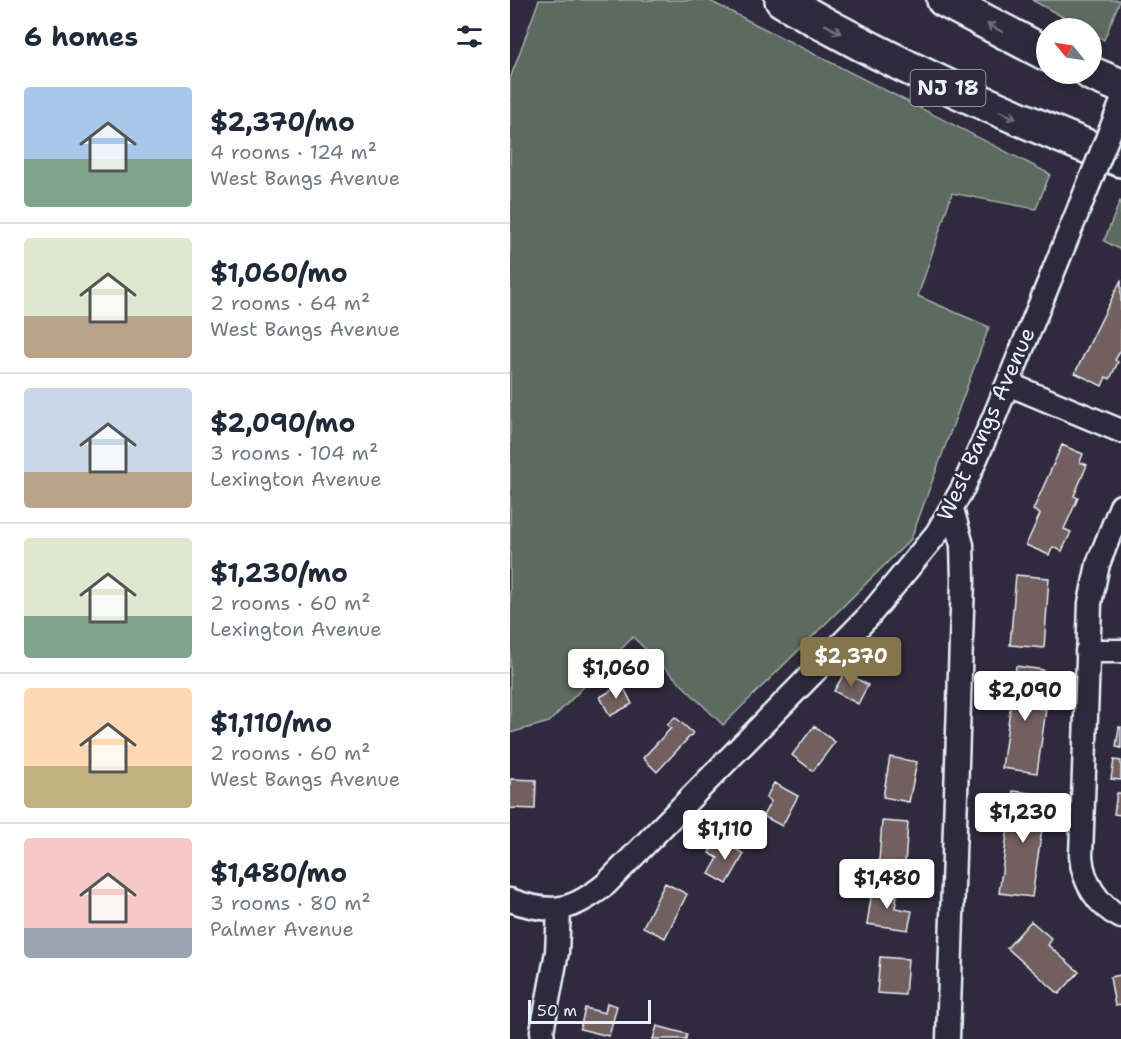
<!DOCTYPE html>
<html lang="en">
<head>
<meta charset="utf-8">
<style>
	:root { --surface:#fff; --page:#f2f2f3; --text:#1f2937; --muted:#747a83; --line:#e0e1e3; --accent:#84754c }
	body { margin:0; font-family:"Shantell Sans",sans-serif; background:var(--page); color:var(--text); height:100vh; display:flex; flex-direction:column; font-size:22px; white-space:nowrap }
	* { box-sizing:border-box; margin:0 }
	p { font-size:20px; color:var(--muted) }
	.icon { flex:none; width:33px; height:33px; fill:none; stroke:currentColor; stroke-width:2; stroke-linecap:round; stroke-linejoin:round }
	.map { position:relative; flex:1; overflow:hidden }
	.drawer { display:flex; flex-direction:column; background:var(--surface); width:510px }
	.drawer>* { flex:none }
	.needle { width:39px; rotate:300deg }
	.fabs { position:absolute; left:526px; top:18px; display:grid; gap:12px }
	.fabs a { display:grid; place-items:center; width:66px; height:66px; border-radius:50%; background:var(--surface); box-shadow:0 3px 9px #0003; font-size:30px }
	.scale { position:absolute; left:18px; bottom:15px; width:123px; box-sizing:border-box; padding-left:6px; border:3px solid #e8f1f8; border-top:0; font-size:16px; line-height:21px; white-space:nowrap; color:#e8f1f8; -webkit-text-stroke:4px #2f2a3d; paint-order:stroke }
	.price { position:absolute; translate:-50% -51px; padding:0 14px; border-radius:6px; background:#fff; color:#222; font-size:20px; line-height:39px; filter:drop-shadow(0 2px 3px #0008) }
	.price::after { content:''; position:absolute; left:50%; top:36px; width:18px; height:14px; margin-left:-9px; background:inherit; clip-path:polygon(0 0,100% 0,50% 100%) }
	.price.on { background:var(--accent); color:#fff }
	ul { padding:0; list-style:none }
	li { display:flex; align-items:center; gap:18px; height:150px; padding:0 24px }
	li+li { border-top:2px solid var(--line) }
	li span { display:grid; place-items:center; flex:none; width:168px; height:120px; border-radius:6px; color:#555 }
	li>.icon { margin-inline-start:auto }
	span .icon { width:72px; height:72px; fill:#fffc; stroke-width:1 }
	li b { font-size:26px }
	h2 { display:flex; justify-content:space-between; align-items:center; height:72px; padding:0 24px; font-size:26px }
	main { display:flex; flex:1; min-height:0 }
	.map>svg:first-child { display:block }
</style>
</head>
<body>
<main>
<section class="drawer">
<h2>6 homes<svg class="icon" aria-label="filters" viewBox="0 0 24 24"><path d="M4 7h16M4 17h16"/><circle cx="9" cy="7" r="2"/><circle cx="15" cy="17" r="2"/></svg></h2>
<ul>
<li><span style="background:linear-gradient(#a9c7e8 60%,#7fa58c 0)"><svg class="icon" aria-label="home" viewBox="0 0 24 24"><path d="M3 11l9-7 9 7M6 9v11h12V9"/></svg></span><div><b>$2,370/mo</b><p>4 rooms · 124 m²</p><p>West Bangs Avenue</p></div></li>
<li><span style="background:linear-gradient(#dfe7d0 65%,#b9a48a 0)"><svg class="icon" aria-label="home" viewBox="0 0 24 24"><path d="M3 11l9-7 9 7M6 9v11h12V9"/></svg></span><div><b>$1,060/mo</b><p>2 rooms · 64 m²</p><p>West Bangs Avenue</p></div></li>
<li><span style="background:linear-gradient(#c9d6e8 70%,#b9a48a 0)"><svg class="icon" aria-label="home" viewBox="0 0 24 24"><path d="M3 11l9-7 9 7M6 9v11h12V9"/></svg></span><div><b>$2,090/mo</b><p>3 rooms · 104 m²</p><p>Lexington Avenue</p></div></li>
<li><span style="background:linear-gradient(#dfe7d0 65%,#7fa58c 0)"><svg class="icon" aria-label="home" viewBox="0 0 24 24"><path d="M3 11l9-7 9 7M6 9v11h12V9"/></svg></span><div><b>$1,230/mo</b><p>2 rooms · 60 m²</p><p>Lexington Avenue</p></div></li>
<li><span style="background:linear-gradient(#ffd9b3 65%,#c2b280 0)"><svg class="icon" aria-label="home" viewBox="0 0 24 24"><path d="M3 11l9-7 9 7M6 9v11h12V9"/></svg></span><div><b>$1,110/mo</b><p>2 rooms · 60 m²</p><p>West Bangs Avenue</p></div></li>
<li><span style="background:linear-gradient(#f6c9c9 75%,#9aa5b1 0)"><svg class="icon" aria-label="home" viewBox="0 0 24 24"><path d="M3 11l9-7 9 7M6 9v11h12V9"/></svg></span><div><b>$1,480/mo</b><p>3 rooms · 80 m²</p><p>Palmer Avenue</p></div></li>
</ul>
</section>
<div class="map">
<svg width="611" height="1039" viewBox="0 0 611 1039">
	<rect width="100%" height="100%" fill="#2f2a3d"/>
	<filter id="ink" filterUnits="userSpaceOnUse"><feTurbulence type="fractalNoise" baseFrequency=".0167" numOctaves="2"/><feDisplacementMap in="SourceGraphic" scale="12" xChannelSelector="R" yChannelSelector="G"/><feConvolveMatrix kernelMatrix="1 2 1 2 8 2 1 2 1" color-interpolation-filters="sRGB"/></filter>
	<g filter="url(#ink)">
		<path fill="#5d6b61" stroke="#a2aeac" stroke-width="1.5" d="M29,0H198L540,174L526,209L442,193L408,296L479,327L401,539L213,725L123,637L39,722L0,733V79Z
			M522,0H610L594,40L582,33V28H573Z
			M610,201L611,202V250L594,241Z"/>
		<path fill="#725e5e" stroke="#e8f1f8" stroke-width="1.5" d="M611,280V350L605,360L608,362L600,379L596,377L592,386L565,373Z
			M552,445L573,454L570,462L577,465L564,496L568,498L554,529L561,532L552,551L543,547L539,555L516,545L530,514L523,510Z
			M506,575L539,578L534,648L500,645Z
			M506,666L533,670L528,708L536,709L527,773L492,768Z
			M335,672L358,685L348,704L324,691Z
			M112,684L122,704L100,716L90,697Z
			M165,717L183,733L147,772L133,758L161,728L157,725Z
			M304,726L325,742L303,771L282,755Z
			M609,727H611V748L606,747Z
			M380,757L407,762L399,802L373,797Z
			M604,760L611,761V780L601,779Z
			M0,779L26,780L25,809L0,808Z
			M264,783L288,796L272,826L253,816L261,801L256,798Z
			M503,791L537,795L522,897L489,893Z
			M607,793H611V815L604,814Z
			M372,821L398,823L395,863L369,862Z
			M207,838L234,854L217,884L199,874L208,858L199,853Z
			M155,883L177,894L155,938L133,927Z
			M363,885L388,889L385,908L402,911L398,930L357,924Z
			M521,921L542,939L538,945L569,972L549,994L497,948Z
			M370,957L398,959L395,995L367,993Z
			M611,975V1005L605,1006L600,977Z
			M97,1003L107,1006L99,1036L70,1029L75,1008L95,1013Z
			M147,1026L177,1034L176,1039H143Z"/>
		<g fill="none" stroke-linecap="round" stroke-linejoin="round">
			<defs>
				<path id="minor" d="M498,384L611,431
					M611,506L588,564L580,603L571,856C573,882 587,905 611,917
					M577,651H611
					M0,900C42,915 61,912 96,884L358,617L427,533L453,488L485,415L570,206
					M33,1039L32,1031L47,952L49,911
					M438,1039L453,580L452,545L442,509"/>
				<path id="highway" d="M272,0C381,64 494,114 611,160
					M434,0L537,54
					M582,74L611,86"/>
			</defs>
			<use href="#minor" stroke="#e8f1f8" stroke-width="27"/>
			<use href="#highway" stroke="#e8f1f8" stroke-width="38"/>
			<use href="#minor" stroke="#2f2a3d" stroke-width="22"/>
			<use href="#highway" stroke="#2f2a3d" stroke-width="33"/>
			<defs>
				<path id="minor-bridge" d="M570,206L611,104"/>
			</defs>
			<use href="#minor-bridge" stroke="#e8f1f8" stroke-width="27" stroke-linecap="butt"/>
			<use href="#minor-bridge" stroke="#2f2a3d" stroke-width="22"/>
		</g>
		<defs><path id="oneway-shaft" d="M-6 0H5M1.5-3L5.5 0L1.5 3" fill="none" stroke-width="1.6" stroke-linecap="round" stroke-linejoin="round" transform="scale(1.5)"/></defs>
		<g stroke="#70707e">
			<use href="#oneway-shaft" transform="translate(485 28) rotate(-152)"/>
			<use href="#oneway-shaft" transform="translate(323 29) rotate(29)"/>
			<use href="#oneway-shaft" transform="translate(498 115) rotate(23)"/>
		</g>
	</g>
	<g text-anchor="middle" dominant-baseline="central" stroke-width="5" stroke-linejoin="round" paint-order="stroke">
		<rect fill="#2f2a3d" stroke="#b0b5c0" stroke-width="1.5" x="400.5" y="70" width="75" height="36" rx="4.5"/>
		<g font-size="21" font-weight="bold" fill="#e8f1f8">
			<text x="438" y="88">NJ 18</text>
		</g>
		<g font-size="22" fill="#e8f1f8" stroke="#2f2a3d">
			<text transform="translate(476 424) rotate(-66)">West Bangs Avenue</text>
		</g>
	</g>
</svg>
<div class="fabs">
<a><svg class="needle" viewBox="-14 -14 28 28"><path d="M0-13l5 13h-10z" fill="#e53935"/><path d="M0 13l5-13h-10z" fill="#747a83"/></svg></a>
</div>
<div class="scale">50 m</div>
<b class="price on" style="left:341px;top:688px">$2,370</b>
<b class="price" style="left:106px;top:700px">$1,060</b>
<b class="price" style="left:515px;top:722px">$2,090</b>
<b class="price" style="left:513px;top:844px">$1,230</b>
<b class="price" style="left:215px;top:861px">$1,110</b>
<b class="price" style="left:377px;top:910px">$1,480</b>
</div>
</main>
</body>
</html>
